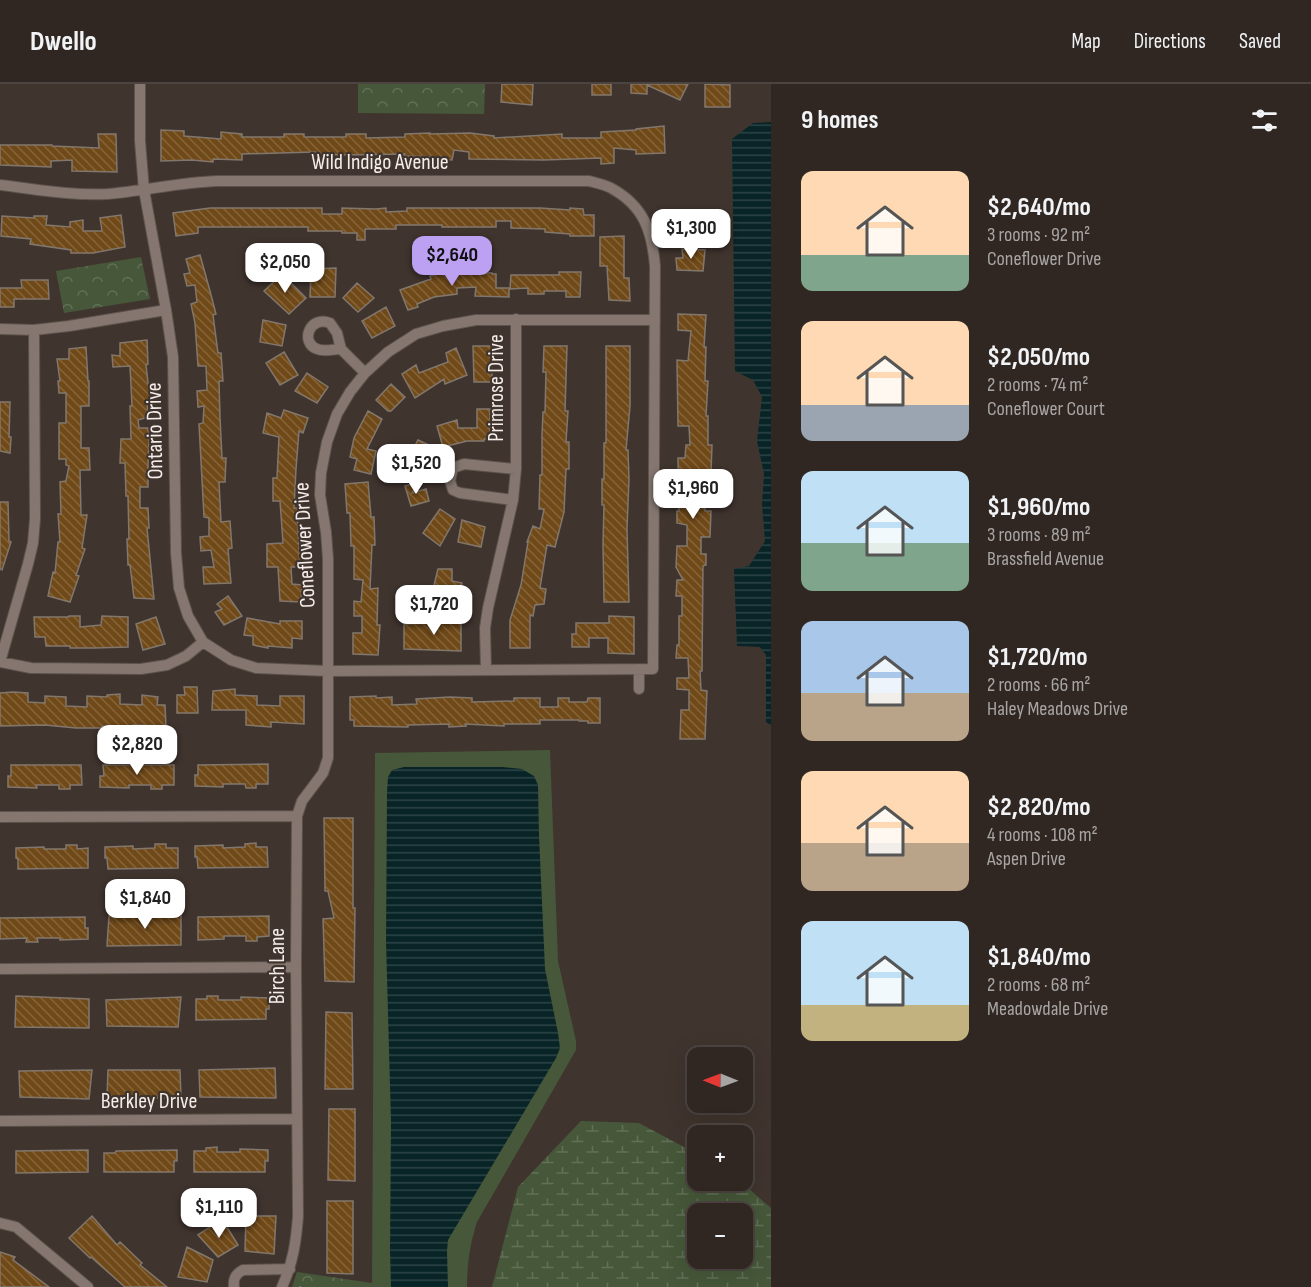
<!DOCTYPE html>
<html lang="en">
<head>
<meta charset="utf-8">
<style>
	:root { --surface:#302722; --page:#382f2a; --text:#f1f3f6; --muted:#a8a5a5; --line:#4b4440; --accent:#bca0f2 }
	body { margin:0; font-family:"Sofia Sans Condensed",sans-serif; background:var(--page); color:var(--text); height:100vh; display:flex; flex-direction:column; font-size:22px; white-space:nowrap }
	* { box-sizing:border-box; margin:0 }
	p { font-size:20px; color:var(--muted) }
	.icon { flex:none; width:33px; height:33px; fill:none; stroke:currentColor; stroke-width:2; stroke-linecap:round; stroke-linejoin:round }
	.map { position:relative; flex:1; overflow:hidden }
	.sheet { display:flex; flex-direction:column; background:var(--surface); width:540px }
	.sheet>* { flex:none }
	.needle { width:39px; rotate:271deg }
	.tools { position:absolute; left:687px; top:963px; display:grid; gap:12px }
	.tools a { display:grid; place-items:center; width:66px; height:66px; border-radius:12px; background:var(--surface); box-shadow:0 6px 24px #0002,0 0 0 2px var(--line); font-size:30px }
	.price { position:absolute; translate:-50% -51px; padding:0 14px; border-radius:12px; background:#fff; color:#222; font-size:20px; line-height:39px; filter:drop-shadow(0 2px 3px #0008) }
	.price::after { content:''; position:absolute; left:50%; top:36px; width:18px; height:14px; margin-left:-9px; background:inherit; clip-path:polygon(0 0,100% 0,50% 100%) }
	.price.selected { background:var(--accent); color:#111 }
	ul { padding:0; list-style:none }
	li { display:flex; align-items:center; gap:18px; height:150px; padding:0 30px }
	li span { display:grid; place-items:center; flex:none; width:168px; height:120px; border-radius:12px; color:#555 }
	li>.icon { margin-inline-start:auto }
	span .icon { width:72px; height:72px; fill:#fffc; stroke-width:1 }
	li b { font-size:26px }
	h2 { display:flex; justify-content:space-between; align-items:center; height:72px; padding:0 30px; font-size:26px }
	header { display:flex; align-items:center; gap:36px; box-sizing:border-box; height:84px; padding:0 30px; background:var(--surface); border-bottom:2px solid var(--line) }
	header strong { font-size:28px }
	nav { display:flex; gap:33px; margin-inline-start:auto; font-size:21px }
	main { display:flex; flex:1; min-height:0 }
	.map>svg:first-child { display:block }
</style>
</head>
<body>
<header>
<strong>Dwello</strong>
<nav><a>Map</a><a>Directions</a><a>Saved</a></nav>
</header>
<main>
<div class="map">
<svg width="771" height="1203" viewBox="0 0 771 1203">
	<defs>
		<pattern id="wetland-marsh" width="20" height="14" patternUnits="userSpaceOnUse" patternTransform="scale(1.5)"><rect width="20" height="14" fill="#465839"/><path d="M1 5h8M5 5V1M11 12h8M15 12V8" fill="none" stroke="#617056"/></pattern>
		<pattern id="park-crowns" width="20" height="18" patternUnits="userSpaceOnUse" patternTransform="scale(1.5)"><rect width="20" height="18" fill="#465839"/><path d="M2 6a3 3 0 1 1 6 0M12 15a3 3 0 1 1 6 0" fill="none" stroke="#617056"/></pattern>
		<pattern id="water-rules" width="6" height="5" patternUnits="userSpaceOnUse" patternTransform="scale(1.5)"><rect width="6" height="5" fill="#082426"/><path d="M0 2.5h6" fill="none" stroke="#2d4446"/></pattern>
		<pattern id="building-back-hatch" width="6" height="6" patternUnits="userSpaceOnUse" patternTransform="scale(1.5)"><rect width="6" height="6" fill="#704918"/><path d="M-1 5l2 2M0 0l6 6M5-1l2 2" fill="none" stroke="#85643a"/></pattern>
	</defs>
	<rect width="100%" height="100%" fill="#40342e"/>
	<path fill="#465839" d="M550,666L558,877L576,957V966L477,1138C470,1160 467,1180 467,1203H372L375,669Z"/>
	<path fill="url(#wetland-marsh)" fill-rule="evenodd" d="M581,1037L639,1039L697,1070L698,1096L740,1097L771,1124V1203H492L518,1103ZM698,1130H742V1174H698Z"/>
	<path fill="url(#park-crowns)" d="M358,0H485L484,30L358,29Z
		M141,173L150,215L64,229L56,187Z
		M297,1188L372,1199V1203H292Z"/>
	<path fill="url(#water-rules)" d="M771,38V641L766,638V571L760,563L737,562L734,485L749,482L765,457L762,420L764,390L757,357L762,313L753,296L735,287L732,55L753,39Z
		M404,683H502L522,685L534,692L538,701L539,751L545,885L558,949L560,964L556,974L448,1156L447,1167L448,1203H391L390,1166L391,1038L386,857L387,709L388,693L392,686Z"/>
	<path fill="url(#building-back-hatch)" stroke="#82776d" stroke-width="1.5" d="M502,0H533L532,21L501,18Z
		M592,0H611V11H592Z
		M631,0H688L680,16L647,1V10L631,9Z
		M705,0L730,1V23H705Z
		M664,42L665,69L636,70V66L614,64V79L601,80V74L544,76L469,75V68L454,66L452,76L438,75V73L404,72L405,70L346,71L315,70V68L242,70V76L213,75V78L192,76L161,77V46L184,47V52L221,55V48L242,50V53H284V50H304V53H346V50H366V54L405,53V50L430,49V50L470,49L494,52V54L562,50V54H601V48L636,46V45Z
		M98,50H116L117,88L72,87V76L51,77V83L0,81V61H52V62L99,64Z
		M210,124H322V130H342V124L376,125L386,124V128L407,127V124H540L570,126V124L583,125L584,131H594V152H570V150L545,148V145L511,144V137H496V143H442V141H396V145H365V156H357V149H342V147H308V143H198V149L176,152L173,129Z
		M121,131L125,163L93,169H71V166L30,160L31,155L1,152L2,132L34,134V132H47L46,141L70,143V138L83,136V147H102L100,134Z
		M624,152V194H629L630,217L609,216L607,182H600V153Z
		M682,165L705,166L703,187L677,186L676,174H683Z
		M200,171L210,207L216,230L213,231L218,269H221L223,297H219L220,333L222,374H226L225,398H219L221,438L230,437L232,464L228,465L231,499L204,500L203,483H214L211,466L201,467L200,453L209,452V434L204,433L199,340L203,339L204,322L198,323L197,307L207,306L206,282H198L195,239L191,220L197,218L195,201L187,202L184,190L190,189L186,175Z
		M336,184L335,213H310L311,185Z
		M455,186V188L492,189V190H496V204H509V213L475,212L476,203L457,204V210L434,213L417,220L418,223L408,226L400,206L431,195L430,192Z
		M559,188H581L580,213H566V207H544V210H528V204L510,205L511,191H559Z
		M282,190L306,214L289,230L264,207Z
		M21,196H48L49,215H14V223H0V204H22Z
		M357,199L374,214L358,228L343,214Z
		M386,223L395,242L372,254L362,237Z
		M678,230L706,231L704,263H706L705,297H708L706,332H708V361H712L711,389H705V427H711L710,453H701V470H706V481L703,482L702,587H700L701,606L707,607L705,655H680L681,626H689V606L677,605V594H689L688,574H676L677,561H679V532H682V512H676L677,496H683L676,483L677,462H687V441L677,439V427H679L678,374H685L686,361H690L689,342H678L677,276L688,277L691,247L678,246Z
		M263,236L286,241L282,262L260,258Z
		M147,256L148,280L146,281L150,316H147L148,333L138,336L139,344H148L149,356L148,380V403H140V424H148L149,444H147L154,515L134,514L130,481H128L127,455H129L128,412H126L125,379H120L121,355H131L130,322H132L130,282L113,283L112,271L120,272V259Z
		M473,262H492V298H474Z
		M544,262H567L565,327H568L566,358H569V385H566L564,428L555,463L547,461L540,504L546,505L544,520L535,521L533,532L530,531V564H510V536L521,501L528,458H527L533,442L540,445L544,425H539L540,391H542V351L543,328H545L546,288H543Z
		M606,262H630V322L626,366H628L629,395L627,445L629,518H604L603,460L604,421H602V395H604V359H606Z
		M86,263L88,297H89V322H81V364H89L90,386H80L81,431H87L82,464L85,465L76,491L79,492L70,518L48,512L53,488L55,489L58,458H60L58,430H61L60,398L66,397L69,382L66,381V375H59V339H66V309H59L58,297H60L57,275H69V265Z
		M456,264L467,291L445,300L444,295L415,314L402,290L416,281L419,289L448,278L446,269Z
		M284,268L298,291L280,301L266,279Z
		M307,289L328,303L317,319L295,307Z
		M391,300L405,313L391,327H388L376,316Z
		M0,318H10L9,353H11L10,369L0,367Z
		M477,325H490V355H484V357H467L443,363L437,342L457,336L458,344H477Z
		M284,326L308,334L303,349L299,347L296,385L294,424H297L300,483H291L292,500L302,501L301,518L280,517L278,483H267V460L283,459L280,417H273V394H277L279,353L263,349L267,329L281,334Z
		M368,327L382,335L367,365L376,367L371,390L354,386L357,375L350,373L354,354Z
		M418,356L438,365L423,390L405,380Z
		M368,398L371,433H374L375,461H372L370,505L378,504L377,541H380L378,571L353,570V549H362V532H354V517L361,518L363,496L354,495V462H351L350,429H347L345,400Z
		M418,398L412,409L426,405L429,417L411,422L405,402Z
		M0,418H8L9,457L11,458L2,486L0,485Z
		M440,425L455,435L440,462L423,449Z
		M462,436L485,443L481,463L458,458Z
		M438,485H452V497L462,499L456,515L432,509Z
		M228,512L242,532L224,541L215,528L222,525L217,520Z
		M69,532H80V543L101,541L102,532L128,533V563L94,564H70V562H46L45,553H35L34,533H69Z
		M609,532L634,533V570L608,569V554H589V563H572V550H576V539H609Z
		M156,533L165,560L143,566L136,540Z
		M247,534L280,540V537H302V555L292,554V564L268,562V564L253,561V552L244,551Z
		M438,534L461,536V567L404,565V540L438,539Z
		M184,603H197L198,629H177V611H185Z
		M235,605V611L257,612V621L280,622V612H304V640L271,638V643L246,641V626H212L213,607Z
		M13,608L28,609V618L45,619V612L66,613V622L87,623V612L107,613V611L120,610V620L142,621V611L158,613L157,621H165L166,642L133,641V644L102,642V644H76L45,641L0,642V609Z
		M376,612V614L392,613V621L417,620L416,615L450,613L472,614V618L514,617V614H540V623H558V614H569V618H587L588,614H600V639H588V637H579V636H540V640H504V642L465,640L466,642L449,643V640L408,641V643L354,642V636H350V613Z
		M268,680V700H256V704H246L245,700H223V703L195,702V691H198V681Z
		M11,681H81L82,701H70V705H59V701H36L37,704L8,703V692H11Z
		M103,681H174V701H162V705H151V701H129V704L100,703V692H104Z
		M324,734H353V824H355L354,898L325,897L323,835L334,834L328,807H325Z
		M256,759V763H267L268,783L198,784L197,773H195V762L223,761V764L245,763V760Z
		M155,760H166V764H178V784L108,785L107,774H105V763L133,762V765L155,764Z
		M66,761H77V765L88,764V784L18,785V775L16,774V764L44,763V765H66Z
		M181,830V861L107,862L109,832Z
		M269,832V852L257,853V857H246V852H224V855L198,856V833Z
		M85,833V844H88V855L60,856V854H37L38,858H26L27,854L0,855V834Z
		M16,912L89,915V944L15,943Z
		M207,912H218V916H241V913L269,914V925H266V935L196,936V915H207Z
		M181,913L178,943L107,942L106,916Z
		M326,928L352,929L353,1005H325Z
		M275,984L276,1014L200,1013L199,986Z
		M92,986L89,1015L20,1013L19,987Z
		M108,986H180L181,1014H107Z
		M329,1025H355V1097L328,1096Z
		M217,1063V1068H240V1065L268,1066V1077H265V1088H194V1067H206V1064Z
		M88,1066V1088L16,1089V1067Z
		M177,1066V1077H174V1088H104V1069H115L116,1067Z
		M327,1117H353V1190L327,1189Z
		M92,1132L117,1161L120,1158L142,1179L140,1181L167,1203H125L91,1173L90,1174L69,1154Z
		M246,1132H276L274,1170L245,1167Z
		M222,1135L238,1161L218,1173L198,1151Z
		M187,1163L213,1176L207,1198L178,1193Z
		M0,1168L15,1173L13,1176L49,1203H0Z"/>
	<g fill="none" stroke-linecap="round" stroke-linejoin="round">
		<defs>
			<path id="minor" d="M0,101C35,105 71,112 107,110C144,107 181,98 218,97H589C596,99 604,100 611,104C644,122 652,147 655,182L653,585L328,587L256,584L231,576L203,558L188,532L179,504L176,469L173,273L166,226L144,106L140,57V0
				M0,245L34,246L69,242L166,226
				M34,246L35,435L33,459L28,480L0,578L31,584L141,585L167,581L186,572L203,558
				M341,265C333,265 325,268 317,265C300,259 309,231 330,239L337,249L341,265L365,289
				M513,416L460,409L453,406L450,397L453,384L464,380L516,385
				M486,586L485,544L488,524L513,416L516,385V235
				M639,605V585
				M0,733L297,732
				M0,885L296,883
				M0,1037L297,1035
				M0,1139L16,1143L88,1203
				M234,1203C233,1195 235,1190 243,1186L290,1185
				M282,1203C293,1178 296,1159 298,1132L296,883L297,732L302,717L323,689L328,674V475L326,448L320,411L321,389L327,358L337,330L350,308L365,289L388,268L416,250L443,242L476,236H655"/>
		</defs>
		<use href="#minor" stroke="#5d524d" stroke-width="12"/>
		<path stroke="#837974" stroke-width="1.5" stroke-dasharray="1.5 4.5" stroke-linecap="butt" d="M300,1202V1203"/>
		<use href="#minor" stroke="#857770" stroke-width="10"/>
	</g>
	<g text-anchor="middle" dominant-baseline="central" stroke-width="4.5" stroke-linejoin="round" paint-order="stroke">
		<g font-size="22" fill="#f5ede9" stroke="#40342e">
			<text x="380" y="78">Wild Indigo Avenue</text>
			<text transform="translate(496 304) rotate(-90)">Primrose Drive</text>
			<text transform="translate(155 347) rotate(-91)">Ontario Drive</text>
			<text transform="translate(305 461) rotate(-93)">Coneflower Drive</text>
			<text transform="translate(277 882) rotate(-90)">Birch Lane</text>
			<text x="149" y="1017">Berkley Drive</text>
		</g>
	</g>
</svg>
<div class="tools">
<a><svg class="needle" viewBox="-14 -14 28 28"><path d="M0-13l5 13h-10z" fill="#e53935"/><path d="M0 13l5-13h-10z" fill="#a8a5a5"/></svg></a>
<a>+</a>
<a>−</a>
</div>
<b class="price" style="left:691px;top:176px">$1,300</b>
<b class="price selected" style="left:452px;top:203px">$2,640</b>
<b class="price" style="left:285px;top:210px">$2,050</b>
<b class="price" style="left:416px;top:411px">$1,520</b>
<b class="price" style="left:693px;top:436px">$1,960</b>
<b class="price" style="left:434px;top:552px">$1,720</b>
<b class="price" style="left:137px;top:692px">$2,820</b>
<b class="price" style="left:145px;top:846px">$1,840</b>
<b class="price" style="left:219px;top:1155px">$1,110</b>
</div>
<section class="sheet">
<h2>9 homes<svg class="icon" aria-label="filters" viewBox="0 0 24 24"><path d="M4 7h16M4 17h16"/><circle cx="9" cy="7" r="2"/><circle cx="15" cy="17" r="2"/></svg></h2>
<ul>
<li><span style="background:linear-gradient(#ffd9b3 70%,#7fa58c 0)"><svg class="icon" aria-label="home" viewBox="0 0 24 24"><path d="M3 11l9-7 9 7M6 9v11h12V9"/></svg></span><div><b>$2,640/mo</b><p>3 rooms · 92 m²</p><p>Coneflower Drive</p></div></li>
<li><span style="background:linear-gradient(#ffd9b3 70%,#9aa5b1 0)"><svg class="icon" aria-label="home" viewBox="0 0 24 24"><path d="M3 11l9-7 9 7M6 9v11h12V9"/></svg></span><div><b>$2,050/mo</b><p>2 rooms · 74 m²</p><p>Coneflower Court</p></div></li>
<li><span style="background:linear-gradient(#bfe0f5 60%,#7fa58c 0)"><svg class="icon" aria-label="home" viewBox="0 0 24 24"><path d="M3 11l9-7 9 7M6 9v11h12V9"/></svg></span><div><b>$1,960/mo</b><p>3 rooms · 89 m²</p><p>Brassfield Avenue</p></div></li>
<li><span style="background:linear-gradient(#a9c7e8 60%,#b9a48a 0)"><svg class="icon" aria-label="home" viewBox="0 0 24 24"><path d="M3 11l9-7 9 7M6 9v11h12V9"/></svg></span><div><b>$1,720/mo</b><p>2 rooms · 66 m²</p><p>Haley Meadows Drive</p></div></li>
<li><span style="background:linear-gradient(#ffd9b3 60%,#b9a48a 0)"><svg class="icon" aria-label="home" viewBox="0 0 24 24"><path d="M3 11l9-7 9 7M6 9v11h12V9"/></svg></span><div><b>$2,820/mo</b><p>4 rooms · 108 m²</p><p>Aspen Drive</p></div></li>
<li><span style="background:linear-gradient(#bfe0f5 70%,#c2b280 0)"><svg class="icon" aria-label="home" viewBox="0 0 24 24"><path d="M3 11l9-7 9 7M6 9v11h12V9"/></svg></span><div><b>$1,840/mo</b><p>2 rooms · 68 m²</p><p>Meadowdale Drive</p></div></li>
</ul>
</section>
</main>
</body>
</html>
